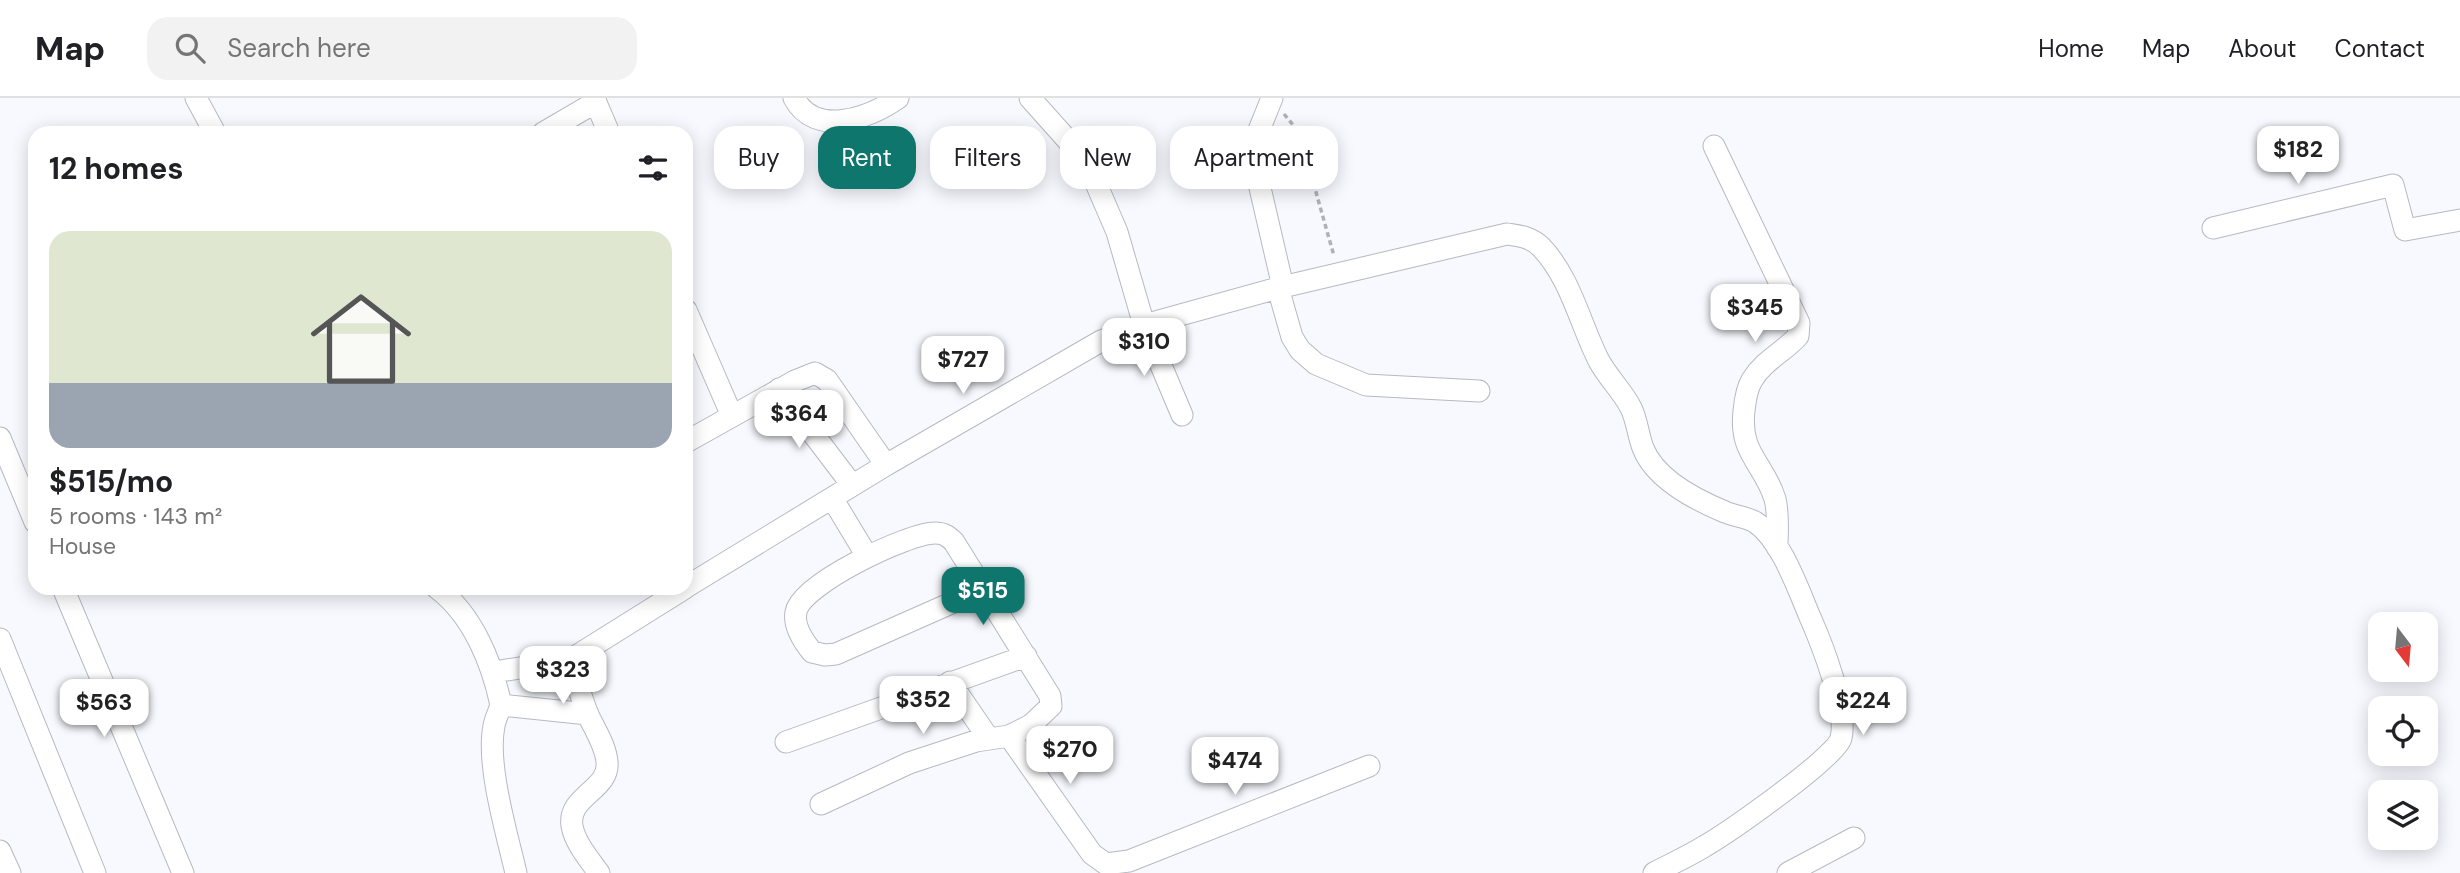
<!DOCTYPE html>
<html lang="en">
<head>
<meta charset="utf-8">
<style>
	:root { --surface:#fff; --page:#f2f2f2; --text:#202124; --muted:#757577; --line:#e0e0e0; --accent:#0f766e }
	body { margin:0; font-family:"DM Sans",sans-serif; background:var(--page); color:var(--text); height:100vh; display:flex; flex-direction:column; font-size:26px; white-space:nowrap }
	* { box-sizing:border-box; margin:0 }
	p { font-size:23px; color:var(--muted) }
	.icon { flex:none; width:38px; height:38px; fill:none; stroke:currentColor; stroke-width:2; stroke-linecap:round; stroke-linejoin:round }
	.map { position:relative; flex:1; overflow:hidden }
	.details { position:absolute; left:28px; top:28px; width:665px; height:469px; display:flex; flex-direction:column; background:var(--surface); border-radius:21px; box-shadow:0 4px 18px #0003 }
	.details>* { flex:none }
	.guide { position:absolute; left:714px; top:28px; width:665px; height:63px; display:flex; gap:14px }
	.needle { width:46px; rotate:164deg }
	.fabs { position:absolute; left:2368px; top:514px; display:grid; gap:14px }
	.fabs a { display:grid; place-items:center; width:70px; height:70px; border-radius:14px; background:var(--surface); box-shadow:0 4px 18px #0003; font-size:35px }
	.price { position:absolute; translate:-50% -60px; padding:0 16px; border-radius:14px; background:#fff; color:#222; font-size:23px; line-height:46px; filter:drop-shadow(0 2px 4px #0008) }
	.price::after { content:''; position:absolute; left:50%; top:42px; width:21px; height:16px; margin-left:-10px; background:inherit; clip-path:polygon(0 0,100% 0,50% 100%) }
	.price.selected { background:var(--accent); color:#fff }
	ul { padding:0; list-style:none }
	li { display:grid; align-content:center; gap:14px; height:371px; padding:0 21px }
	li span { display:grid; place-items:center; height:217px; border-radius:21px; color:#555 }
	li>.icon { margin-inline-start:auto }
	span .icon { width:126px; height:126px; fill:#fffc; stroke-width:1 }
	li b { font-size:30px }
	h2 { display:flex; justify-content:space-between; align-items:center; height:84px; padding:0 21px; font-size:30px }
	.pill { padding:0 24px; border-radius:21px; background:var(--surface); box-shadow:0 4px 18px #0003; font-size:24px; line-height:63px }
	.pill.selected { background:var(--accent); color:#fff }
	header { display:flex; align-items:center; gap:42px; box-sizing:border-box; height:98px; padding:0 35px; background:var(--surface); border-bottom:2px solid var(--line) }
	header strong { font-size:33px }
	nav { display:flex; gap:38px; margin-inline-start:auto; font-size:24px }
	.search { width:490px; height:63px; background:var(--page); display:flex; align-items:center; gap:18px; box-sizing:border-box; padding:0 24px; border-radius:21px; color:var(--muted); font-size:26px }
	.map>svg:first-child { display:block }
</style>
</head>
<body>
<header>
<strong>Map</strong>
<div class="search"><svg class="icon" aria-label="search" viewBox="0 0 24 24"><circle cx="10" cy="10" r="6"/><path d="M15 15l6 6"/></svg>Search here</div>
<nav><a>Home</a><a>Map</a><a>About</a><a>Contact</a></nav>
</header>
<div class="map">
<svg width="2460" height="775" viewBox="0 0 2460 775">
	<rect width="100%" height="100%" fill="#f8f9fe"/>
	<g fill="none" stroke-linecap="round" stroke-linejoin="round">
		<defs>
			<path id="minor" d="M196,0L215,35
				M594,0L609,35
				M794,0C815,40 869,20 898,0
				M1030,0L1071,46L1095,83L1117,134L1144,227L1182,317
				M1272,0L1253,47L1254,64L1283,189
				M543,35L596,4
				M1714,48L1799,225L1798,238C1784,254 1764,262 1752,282C1747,290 1745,303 1744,313C1739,356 1764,365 1775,401C1779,417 1777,434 1777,449
				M2213,130L2393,87L2405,132L2460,122
				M1278,190L1292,239L1300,252L1316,266L1366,287L1479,293
				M686,212L732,318
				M779,291L852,387
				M0,340L35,424
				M686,344L795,283L815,275L827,282L886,367
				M832,400L867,458
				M686,489L886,367L1101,243L1144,227L1278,190L1507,136C1520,138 1531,139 1541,149C1570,179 1580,225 1598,261C1607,279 1622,292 1631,310C1637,322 1638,337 1643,350C1655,381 1696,402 1725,414C1734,418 1746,419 1755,424C1781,441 1798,491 1810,519C1822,546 1848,613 1841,640C1836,660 1727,735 1705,748C1689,758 1671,766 1654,775
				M63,490L183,775
				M437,490C473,517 492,565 501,607
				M0,541L95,775
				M494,574L570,562
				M950,584L989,641
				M1009,638L1092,756L1106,766L1129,763L1369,668
				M786,644L1026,558
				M821,706L909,665L976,643L1009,638L1031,627L1051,608L1050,598L954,444C948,438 944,435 935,435C908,435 801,486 796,514C793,528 804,544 812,554L825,557L836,556L983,491
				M0,753L10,775
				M516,775C507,736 486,666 494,628C495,621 499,614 501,607L588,616
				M599,775C589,761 575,745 572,728C567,698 610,692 607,664C606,649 596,633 589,619C581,600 576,581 570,562L685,490
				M1788,775L1854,740"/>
		</defs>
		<use href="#minor" stroke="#b7b9c1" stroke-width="23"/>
		<path stroke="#b0b1b5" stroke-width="3.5" stroke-dasharray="5 3.5" stroke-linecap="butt" d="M1284,16L1299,34L1334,158"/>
		<use href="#minor" stroke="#fff" stroke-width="21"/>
	</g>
</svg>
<div class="fabs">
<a><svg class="needle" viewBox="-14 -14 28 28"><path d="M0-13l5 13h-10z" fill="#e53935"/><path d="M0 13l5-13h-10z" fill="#757577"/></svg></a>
<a><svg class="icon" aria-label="locate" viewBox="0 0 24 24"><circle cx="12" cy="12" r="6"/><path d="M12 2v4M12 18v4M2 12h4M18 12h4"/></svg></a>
<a><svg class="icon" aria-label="layers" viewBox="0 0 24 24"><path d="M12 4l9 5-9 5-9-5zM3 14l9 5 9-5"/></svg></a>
</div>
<b class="price" style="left:2298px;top:88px">$182</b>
<b class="price" style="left:1755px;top:246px">$345</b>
<b class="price" style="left:1144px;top:280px">$310</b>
<b class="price" style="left:963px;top:298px">$727</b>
<b class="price" style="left:799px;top:352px">$364</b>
<b class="price selected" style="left:983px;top:529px">$515</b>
<b class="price" style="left:563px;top:608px">$323</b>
<b class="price" style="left:923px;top:638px">$352</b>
<b class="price" style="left:1863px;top:639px">$224</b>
<b class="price" style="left:104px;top:641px">$563</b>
<b class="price" style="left:1070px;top:688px">$270</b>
<b class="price" style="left:1235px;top:699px">$474</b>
<div class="guide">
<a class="pill">Buy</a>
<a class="pill selected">Rent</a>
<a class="pill">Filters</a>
<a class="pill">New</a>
<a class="pill">Apartment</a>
</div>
<section class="details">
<h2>12 homes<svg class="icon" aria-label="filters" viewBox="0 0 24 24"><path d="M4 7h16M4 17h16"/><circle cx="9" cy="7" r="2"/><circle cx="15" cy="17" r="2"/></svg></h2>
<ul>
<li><span style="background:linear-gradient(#dfe7d0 70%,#9aa5b1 0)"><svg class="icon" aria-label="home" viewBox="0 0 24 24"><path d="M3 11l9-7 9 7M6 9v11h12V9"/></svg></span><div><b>$515/mo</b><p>5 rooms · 143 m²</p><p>House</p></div></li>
</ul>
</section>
</div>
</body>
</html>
